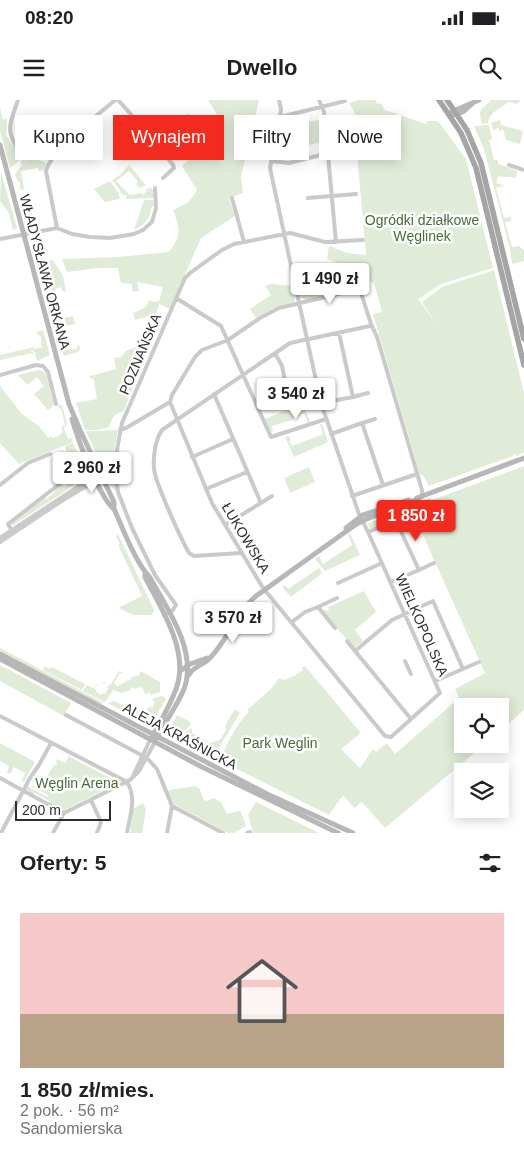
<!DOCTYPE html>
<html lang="pl">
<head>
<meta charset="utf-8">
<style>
	:root { --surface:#fff; --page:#f6f6f6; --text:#202124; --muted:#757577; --accent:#f32b1f }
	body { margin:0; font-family:Helvetica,sans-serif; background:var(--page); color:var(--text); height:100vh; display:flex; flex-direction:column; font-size:19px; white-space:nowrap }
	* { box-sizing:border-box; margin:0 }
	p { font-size:16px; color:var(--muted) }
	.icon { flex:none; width:28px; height:28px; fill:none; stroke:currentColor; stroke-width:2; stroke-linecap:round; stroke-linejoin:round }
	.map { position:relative; height:733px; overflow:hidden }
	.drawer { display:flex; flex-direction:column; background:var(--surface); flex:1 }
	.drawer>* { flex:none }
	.hud { position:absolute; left:15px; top:15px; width:495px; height:45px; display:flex; gap:10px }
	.tools { position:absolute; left:454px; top:598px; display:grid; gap:10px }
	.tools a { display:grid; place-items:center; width:55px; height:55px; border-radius:0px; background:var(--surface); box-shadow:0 2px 12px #0003; font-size:25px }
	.scale { position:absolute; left:15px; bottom:12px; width:96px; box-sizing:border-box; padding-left:5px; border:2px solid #2d2d2d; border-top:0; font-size:14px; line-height:18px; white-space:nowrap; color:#2d2d2d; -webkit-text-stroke:4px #fff; paint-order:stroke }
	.price { position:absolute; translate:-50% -42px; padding:0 11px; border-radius:5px; background:#fff; color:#222; font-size:16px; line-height:32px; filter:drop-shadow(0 1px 2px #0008) }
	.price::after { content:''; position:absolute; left:50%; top:30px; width:15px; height:11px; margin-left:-8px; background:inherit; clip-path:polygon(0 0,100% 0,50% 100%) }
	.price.on { background:var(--accent); color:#fff }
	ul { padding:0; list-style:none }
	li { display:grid; align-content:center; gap:10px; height:265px; padding:0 20px }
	li span { display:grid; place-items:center; height:155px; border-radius:0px; color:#555 }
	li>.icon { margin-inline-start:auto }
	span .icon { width:90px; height:90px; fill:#fffc; stroke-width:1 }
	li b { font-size:21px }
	h2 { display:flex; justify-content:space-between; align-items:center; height:60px; padding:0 20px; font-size:21px }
	.pill { padding:0 18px; border-radius:0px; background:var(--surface); box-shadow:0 2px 12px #0003; font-size:18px; line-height:45px }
	.pill.on { background:var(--accent); color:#fff }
	.status { display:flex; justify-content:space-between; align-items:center; height:35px; padding:0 25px; background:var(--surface); direction:ltr }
	.status svg { height:14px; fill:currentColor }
	header { display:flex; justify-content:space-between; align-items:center; height:65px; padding:0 20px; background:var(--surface); font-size:22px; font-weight:600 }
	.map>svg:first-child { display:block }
</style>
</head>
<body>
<div class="status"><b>08:20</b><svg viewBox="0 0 49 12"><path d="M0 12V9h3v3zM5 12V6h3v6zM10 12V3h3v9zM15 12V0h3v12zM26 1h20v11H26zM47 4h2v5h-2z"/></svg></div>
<header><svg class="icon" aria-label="menu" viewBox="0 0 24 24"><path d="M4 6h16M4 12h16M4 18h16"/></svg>Dwello<svg class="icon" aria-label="search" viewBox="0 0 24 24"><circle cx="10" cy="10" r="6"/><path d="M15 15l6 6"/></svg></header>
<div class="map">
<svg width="524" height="733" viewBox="0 0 524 733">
	<rect width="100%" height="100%" fill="#fff"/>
	<path fill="#e0ecd8" d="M208,0H259L241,76L243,93L229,98L235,116L201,138L170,209L159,204L156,214L135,220L133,213L146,207L149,200L154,202L159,201L163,187L138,182H137L139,191L133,192L131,184L121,183L118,168H98L67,172L62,159L117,157L169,152C182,135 180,129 173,110L189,102L197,90L182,66L218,33V16Z
		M358,0H376V3L383,5V7L385,10L426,24L427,21H438L466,59L493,168L441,184L417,200H419L438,227L422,202L442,187L494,170L524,293V352L517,356L514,353L513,356L429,386L423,375H420L373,214L382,212L374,183L367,180L368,185L359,187L351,168L342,167L341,164L327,159L329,146L347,153L366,155L357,54L379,38L374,28L375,36L370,39L349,3Z
		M491,0H521L517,4L509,2C500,8 489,13 488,23L482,24C477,8 482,10 491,0Z
		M0,8L3,19H7L6,35L17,52L16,54L18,57L24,52L26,55L10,68L0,31Z
		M188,13L200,27L172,51L160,38Z
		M299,15L302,22L319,20L320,16L322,15L325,50L323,51L322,42L304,46L306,55C296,61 285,61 276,59V54L277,55V58L287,57L293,21L287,20L288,18Z
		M500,20L501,25L523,31L520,44L506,40L503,29L500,31L498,28L493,30L491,23Z
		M489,25L492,39L489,40L494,60H497L499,64L517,71L516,78C510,76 505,78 498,76L496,83L503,85L504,84L503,88L502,86L496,88L504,118L510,117V115L512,123L511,121L505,122L512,147L519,146L524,150V161L512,164L510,149L484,49L474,26Z
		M30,56L46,63L44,70L39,71L38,68L22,71L21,70L24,89L20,90V83L17,80L15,74L22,65L20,62L28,57L24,66Z
		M129,65L146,85L140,88L136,84L138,82L129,71L116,81L130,95L141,93L143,95L147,91L146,89L151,88L154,91V98L126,99V95H122L120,90L112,80L120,75Z
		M1,72L17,128L13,130L9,113L0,101Z
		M110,81L118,92L120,99L105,102L94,89Z
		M144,100H153L154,106H152C150,119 145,125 134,130Z
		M38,135L36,137L43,157L48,161L53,160L63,176L66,192L62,191L61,187L55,189L62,218L73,216L75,224L58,228L59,231H61L64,244L67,243L68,250L77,249V246L79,245L80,249L78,252L64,256L50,214L31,136Z
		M332,172L337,193L305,200L300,197L298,179Z
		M270,184L293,186L295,197L294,202L274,208L256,218L250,209L271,195L265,186Z
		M43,230L50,255L37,261L35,254L37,252L34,253L33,250L30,251L33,252V256L32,253L0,260V255L34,247V249L43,247L41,245V237L36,232Z
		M149,244L124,311C114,314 112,318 109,327L97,330H85L76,303L97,299L94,280L89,277L90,274L91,276L116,269L114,258L121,257L127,250Z
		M38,270L43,271L46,274L54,305L48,310L34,294L44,286L37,277L27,285L18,275Z
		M0,286L22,314L40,327L48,338L51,336L53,338L59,336L58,335H60L63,330L61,329L63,325L65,326L61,308L59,309L58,305H62L67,324L64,328L68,339L71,338L73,342L19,364L0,343Z
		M292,308L305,309L310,322L308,323L304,314L294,317L292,320L272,326L273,331L271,332L265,319Z
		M322,324L328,342L294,357L285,337L289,336L291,340L289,341L292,346L323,334L320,325Z
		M118,330L112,361L116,392L108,382L86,331Z
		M73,343L86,371L85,377L75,373L65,347V346Z
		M524,366V610L500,631V606H462V644H485L385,728L362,702L354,708L343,695L329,715L221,661C222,650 240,619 249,612L247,610L271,589L279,578L284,580L294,576L303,570L302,568L305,566L361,633L341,649L360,668L373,649L376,652L387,643L395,654L459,598L455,589L485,573L412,411L371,429L368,426L370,422L382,418L386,419L430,398L432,400Z
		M309,367L315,382L290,393L284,378Z
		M75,374L83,378L61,394L12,426V423L44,398L46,399L55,392L54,390L62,384L64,387L75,378L73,375Z
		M350,433L360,455L325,471L315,459L319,456L323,464L352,445L348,434Z
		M118,434L154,510L152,515H134L118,508L142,496L118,445L120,444L116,437Z
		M319,468L322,472L320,475L291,497L282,487L284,485L288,489Z
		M364,491L376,512L355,530L363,541L354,548L323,512V510L325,509L326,511L329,510L328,507Z
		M0,548L104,603L100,604L0,551Z
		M0,565L71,603L64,616L0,581Z
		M45,566L50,569L51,567L56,569L85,584L82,590L43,570Z
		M119,571L123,573H120L114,583L117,586L131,579L133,576H138L141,571L160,582V592L151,595L150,593L145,594L142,587L134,589L133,587L131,588V590L121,593L113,590L105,602L83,591L86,585L94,588L96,585L106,582L104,585L103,583L96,586L94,588L96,590V592L101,595L103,593L105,594L108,588L106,587L111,584Z
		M163,596L166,599L150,626L108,603L114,601C127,606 131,614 148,609L149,606L152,608L155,602L152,600L154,598Z
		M235,609L240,613L214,656L180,638L184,632L192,628V633L210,643L220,640L226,630L225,626Z
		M177,615L189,621L191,624C187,630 180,633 176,641L168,636L167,633Z
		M0,643L35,662L24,682L22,681L25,673L14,667L10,674L7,673L9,666L0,661Z
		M70,654V657L112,679L114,677L120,680V682L64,710L50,704L49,701L35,693L32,694L26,689L27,686L47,697L48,695L31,686L32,685L40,688L44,682L46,683L47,680L45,679L54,665H56L57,663L56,662L57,659L65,663Z
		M195,686L199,688L204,700L207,701L214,698L221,702L227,714L238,711L241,712L246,726L235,732V733H228L174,704L168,692L169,690Z
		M256,702L319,733H253L248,715Z
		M143,703L146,710L142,733H130L133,709Z"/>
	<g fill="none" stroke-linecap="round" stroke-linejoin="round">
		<path stroke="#cacaca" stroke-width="4" d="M18,0C11,21 4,31 19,50
			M118,0L156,42L173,65L174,68L163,78
			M319,0L324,12L336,142
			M280,17L345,1
			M271,61L289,63L364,44
			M509,65L524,70
			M232,98L244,142
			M308,98L356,94
			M57,128L46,71C52,49 97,16 115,0
			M0,139L57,128L72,134L90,137L110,138L134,134L143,130L152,122L156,108L155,88
			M294,178L322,171
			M176,198L221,226L271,337L326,319
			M275,253L282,266L290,306
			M0,275L36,265L43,266L48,272L56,304
			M214,294L261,403L225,425
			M353,297L368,293
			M170,302L212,403L263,488L385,636L391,637L440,593L368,432L359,414L321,303L298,198L270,68L280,17L281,9L279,0
			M170,302L172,295L195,257L202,250L228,240L260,218L279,208L355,190H360L371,224L377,237L422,390V397
			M321,303L353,297L339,233
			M362,323L375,319
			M120,330L126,328L170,302
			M331,334L362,323L383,385
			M192,357L233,339
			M0,385L28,363L50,354
			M206,389L247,372
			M352,396L417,374
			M261,403L272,396
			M411,403L415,407L421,410
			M12,431L8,424L66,379L70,377
			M368,432L393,422L397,423L419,470L391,482
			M0,438L88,380L95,379
			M0,442L63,400L90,384L96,378
			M241,453L194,456L189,453C181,439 155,382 154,369C153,357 155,340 162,330L290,243L370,226L371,224
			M419,470L434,463
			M338,483L382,463
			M318,507L337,498
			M164,515L173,510L176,505L155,475L132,428L118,392L115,371L116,355L122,323L185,178L190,173L222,150L234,144L290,133L325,142L363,140
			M292,522L305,512L318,507L335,528
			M347,541L355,551
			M405,561L411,574
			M435,581L479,562
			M66,615L147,658L157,669L172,706L223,733
			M0,616L127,682C137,698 130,715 127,733
			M411,619L355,551L392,520L433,501L463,569
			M133,676L150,640
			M0,678L64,713
			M91,700L101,722L97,733
			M64,713L130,680L139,671L155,642
			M1,733L30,678L39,665L51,643
			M53,733L64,713
			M167,733L172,706
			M247,733L250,732"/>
		<path stroke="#b7b7b7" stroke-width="5" d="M449,13L479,0
			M451,16L463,12L473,3
			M0,45L69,304L80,330L114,402V409
			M72,319C77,337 100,399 114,409C122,426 136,464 149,476C167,508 198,551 184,589C177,606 165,622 156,639
			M417,398L524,358
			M346,428L363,415L409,400
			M145,472V477C162,510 190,552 176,589C170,606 160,622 152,637
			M0,554L267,694L353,733
			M0,559L200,666L338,733
			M180,571L190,564L207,558
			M188,576C193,566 202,566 209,559C228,540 236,513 256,496L355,425C375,413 399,410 419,398"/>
		<path stroke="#a5a5a5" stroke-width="5.5" d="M439,0L461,33L476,68L524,265
			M447,0L467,30L481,63L524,239"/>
	</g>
	<g text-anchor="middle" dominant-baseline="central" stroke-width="5" stroke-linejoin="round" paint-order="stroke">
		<g font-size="14" fill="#496b37" stroke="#fff">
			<text x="422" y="120">Ogródki działkowe<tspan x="422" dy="16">Węglinek</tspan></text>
			<text x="280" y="643">Park Weglin</text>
			<text x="77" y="683">Węglin Arena</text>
		</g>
		<g font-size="14" fill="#2d2d2d" stroke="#fff">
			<text transform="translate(45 172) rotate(75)">WŁADYSŁAWA ORKANA</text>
			<text transform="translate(140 254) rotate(-67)">POZNAŃSKA</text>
			<text transform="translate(246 438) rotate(59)">ŁUKOWSKA</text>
			<text transform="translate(422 525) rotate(66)">WIELKOPOLSKA</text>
			<text transform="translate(180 636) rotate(28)">ALEJA KRAŚNICKA</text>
		</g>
	</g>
</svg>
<div class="tools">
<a><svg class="icon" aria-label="locate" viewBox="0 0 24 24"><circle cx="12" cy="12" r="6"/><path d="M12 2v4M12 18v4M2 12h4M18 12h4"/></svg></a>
<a><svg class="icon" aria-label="layers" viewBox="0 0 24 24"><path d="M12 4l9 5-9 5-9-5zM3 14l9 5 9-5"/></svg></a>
</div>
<div class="scale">200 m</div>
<b class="price" style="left:330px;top:205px">1 490 zł</b>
<b class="price" style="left:296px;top:320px">3 540 zł</b>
<b class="price" style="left:92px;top:394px">2 960 zł</b>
<b class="price on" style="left:416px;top:442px">1 850 zł</b>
<b class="price" style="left:233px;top:544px">3 570 zł</b>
<div class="hud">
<a class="pill">Kupno</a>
<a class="pill on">Wynajem</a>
<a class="pill">Filtry</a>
<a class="pill">Nowe</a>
</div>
</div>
<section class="drawer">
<h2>Oferty: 5<svg class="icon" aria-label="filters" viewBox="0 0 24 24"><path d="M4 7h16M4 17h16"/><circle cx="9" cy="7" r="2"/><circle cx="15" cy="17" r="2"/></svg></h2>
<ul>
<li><span style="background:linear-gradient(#f6c9c9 65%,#b9a48a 0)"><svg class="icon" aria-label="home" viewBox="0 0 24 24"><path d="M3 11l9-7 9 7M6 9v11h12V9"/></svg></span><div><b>1 850 zł/mies.</b><p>2 pok. · 56 m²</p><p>Sandomierska</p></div></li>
</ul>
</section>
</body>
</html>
